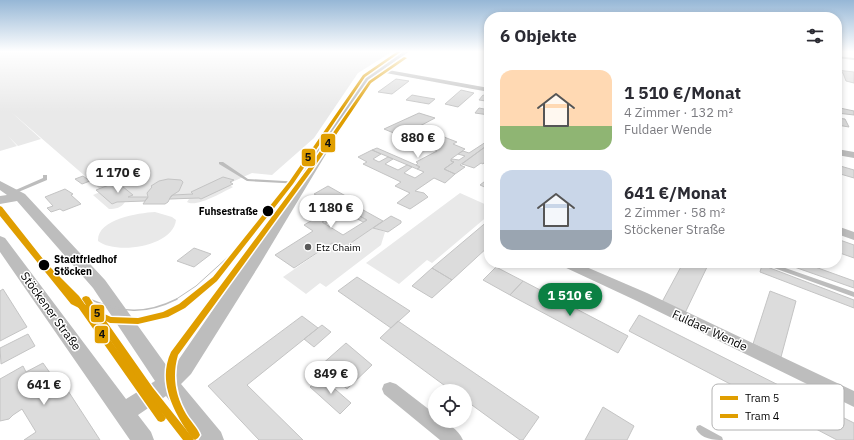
<!DOCTYPE html>
<html lang="de">
<head>
<meta charset="utf-8">
<style>
	:root { --surface:#fff; --page:#f7f7f7; --text:#2b2b33; --muted:#7c7c81; --accent:#0b8043 }
	body { margin:0; font-family:"IBM Plex Sans",sans-serif; background:var(--page); color:var(--text); height:100vh; display:flex; flex-direction:column; font-size:15px; white-space:nowrap }
	* { box-sizing:border-box; margin:0 }
	p { font-size:13px; color:var(--muted) }
	.icon { flex:none; width:22px; height:22px; fill:none; stroke:currentColor; stroke-width:2; stroke-linecap:round; stroke-linejoin:round }
	.map { position:relative; flex:1; overflow:hidden }
	.sheet { position:absolute; left:484px; top:12px; width:358px; height:256px; display:flex; flex-direction:column; background:var(--surface); border-radius:16px; box-shadow:0 2px 6px #0003 }
	.sheet>* { flex:none }
	.buttons { position:absolute; left:428px; top:384px; display:grid; gap:8px }
	.buttons a { display:grid; place-items:center; width:44px; height:44px; border-radius:50%; background:var(--surface); box-shadow:0 2px 6px #0003; font-size:20px }
	.price { position:absolute; translate:-50% -34px; padding:0 9px; border-radius:14px; background:#fff; color:#222; font-size:13px; line-height:26px; filter:drop-shadow(0 1px 2px #0008) }
	.price::after { content:''; position:absolute; left:50%; top:24px; width:12px; height:9px; margin-left:-6px; background:inherit; clip-path:polygon(0 0,100% 0,50% 100%) }
	.price.active { background:var(--accent); color:#fff }
	ul { padding:0; list-style:none }
	li { display:flex; align-items:center; gap:12px; height:100px; padding:0 16px }
	li span { display:grid; place-items:center; flex:none; width:112px; height:80px; border-radius:12px; color:#555 }
	li>.icon { margin-inline-start:auto }
	span .icon { width:48px; height:48px; fill:#fffc; stroke-width:1 }
	li b { font-size:17px }
	h2 { display:flex; justify-content:space-between; align-items:center; height:48px; padding:0 16px; font-size:17px }
	.map>svg:first-child { display:block }
</style>
</head>
<body>
<div class="map">
<svg width="854" height="440" viewBox="0 0 854 440">
	<rect width="100%" height="100%" fill="#fff"/>
	<path fill="#e9e9e9" d="M0,51H393L358,73L314,138L272,175L252,173L199,197L229,185L233,187C223,192 196,208 187,202L189,199L198,198L117,202H125C121,208 116,209 109,209L93,195L100,192L115,202L10,111L41,139L18,146L8,136L17,146L0,151Z
		M460,193L489,206V215L432,263L427,260L399,284L366,263Z
		M155,212L172,217L176,220C173,247 116,255 98,241C97,219 138,213 155,212Z
		M373,228L385,232L381,245L326,287L320,283L306,294L283,277L332,243L342,249Z"/>
	<path fill="#dcdcdc" stroke="#c4c4c4" fill-rule="evenodd" d="M837,70L854,72V83L846,81L843,73Z
		M396,79L409,81L392,94L378,92Z
		M461,90L474,93L458,107L445,104Z
		M412,95L423,97L435,99L429,104L406,100Z
		M483,95L489,97L486,101L479,100Z
		M837,106L840,108L854,111V115L837,113Z
		M479,108L489,110V115L475,113Z
		M419,113L435,118L418,127L457,142L453,144L465,149L451,159V161L454,162L444,169L455,174L445,183L434,178L415,191L424,193L428,197L410,209L397,203L410,193L395,186L401,182L363,164L367,162L358,157L372,150L381,154L373,159L379,162L388,157L393,159L385,164L398,170L407,165L412,167L404,173L415,178L424,172L417,169L420,167L416,165L418,163L416,162L437,151L384,129Z
		M837,118L845,119L849,127L837,125Z
		M489,140V144L460,165L465,167L455,174L444,169L454,162L451,161L452,159L459,160L465,156L458,154L463,151L469,153Z
		M489,144V157L483,164L481,163L474,168L462,164Z
		M377,148L416,165L420,167L417,169L372,150Z
		M837,165L854,170V178L837,173Z
		M83,176L90,181L82,184L75,179Z
		M223,177L234,180L230,182L233,184L201,199L199,198L169,199L173,195L193,194L191,192Z
		M489,178V189L480,185Z
		M168,179L181,180L183,182L179,191L171,196L168,202L165,204H143L148,197L147,193L152,187L151,186L159,181Z
		M117,182L133,195L128,197H148L145,201L117,202L112,204L96,190Z
		M328,186L351,199L347,201L383,221L342,249L332,243L294,268L275,255L313,231L304,225L336,206L314,194ZM345,208L367,220L343,235L322,222Z
		M65,189L73,194L71,195L81,204L63,211L60,209L51,212L47,208L53,206L45,197Z
		M345,208L367,220L363,222L345,212L325,224L322,222Z
		M391,216L401,221V223L388,232L373,228Z
		M489,220V246L452,280L432,268Z
		M837,239L854,245V258L837,252Z
		M194,248L211,254L194,267L177,261Z
		M683,263H702L708,265L685,313L662,302Z
		M783,263H804L854,281V288Z
		M762,265L854,300V308L760,272Z
		M496,267L523,281L510,295L483,280Z
		M432,268L452,280L432,298L412,286Z
		M357,277L371,286L410,311L391,328L338,291Z
		M523,281L628,336L618,353L510,295Z
		M3,289L27,327L0,341V291Z
		M770,291L796,301L781,357L753,344Z
		M639,315L854,423V440H837L629,331Z
		M302,316L318,328L247,385L303,440H259L208,386Z
		M398,321L539,417L523,440H520L465,400V391H452L380,338Z
		M322,325L331,332L314,347L304,339Z
		M28,334L35,346L1,364L0,348Z
		M346,343L372,365L347,389L339,382L344,377L333,369L328,373L320,366Z
		M43,363L55,380L59,377L100,440H24L36,432L22,409L13,415L9,419L0,421V379L23,366L26,372Z
		M321,377L351,403L340,414L310,387Z
		M603,407L634,426L627,440H585Z"/>
	<g fill="none" stroke-linecap="round" stroke-linejoin="round">
		<path fill="#bdbdbd" fill-rule="evenodd" d="M837,56L854,58V60L837,58Z
			M219,162H223L248,179L302,182L304,183L302,184L247,181L219,164Z
			M43,175H47V180L16,193H12L11,192L43,178Z
			M762,263H771L854,292V297L763,264Z
			M700,425L722,437L723,440C714,440 701,439 696,429L697,426Z"/>
		<path fill="#bdbdbd" fill-rule="evenodd" d="M377,68L489,88V92L375,71V69Z
			M837,149L854,152V158L837,155Z
			M837,226L854,232V240L837,234Z
			M560,263H577L647,293L854,391V407L637,301L562,266Z
			M390,382L396,384L435,414V421C447,421 458,429 463,440H440L384,394L382,389L384,384Z"/>
		<path fill="#bdbdbd" fill-rule="evenodd" d="M402,51H410L380,72L368,84L260,264L191,374L181,384L221,432L224,440H199L166,396L138,415L151,432L154,440H130L0,252V236L5,238L126,399L155,381L93,288L17,201L0,204V196L7,195L0,190V181L25,194L105,280L169,369L177,362L250,256L361,81L374,68Z"/>
		<path stroke="#bdbdbd" stroke-width="1" d="M85,297L92,300
			M175,300L196,286L228,257"/>
		<path stroke="#bdbdbd" stroke-width="1.5" d="M89,299C122,313 145,315 177,299"/>
		<defs>
			<path id="tram-1" d="M398,51H402L365,77L293,184L217,281L185,308L168,317L138,324L110,323L106,321L153,388L192,437L194,440H183L147,394L93,315L71,304L0,216V210L2,211L77,300L86,305L82,299L83,297L86,296L89,297L98,311L111,317L138,318L163,312L179,304L213,277L289,182L363,75Z"/>
			<path id="tram-2" d="M404,57L407,58L371,83L313,169L178,355C172,376 175,395 186,414C190,421 197,427 200,435L198,438L195,440L192,438C174,413 157,382 171,352L309,167L369,81Z
				M0,206L2,207L47,264L79,296L164,415L166,418L164,421L161,422L158,421L73,300L43,268L0,212Z"/>
		</defs>
		<use href="#tram-1" stroke="#fff" stroke-width="3"/>
		<use href="#tram-2" stroke="#fff" stroke-width="3"/>
		<use href="#tram-1" fill="#e09e00" fill-rule="evenodd"/>
		<use href="#tram-2" fill="#e09e00" fill-rule="evenodd"/>
	</g>
	<linearGradient id="sky" x2="0" y2="1"><stop stop-color="#96b7d6"/><stop offset="0.46" stop-color="#fff"/><stop offset="1" stop-color="#fff" stop-opacity="0"/></linearGradient>
	<rect width="854" height="112" fill="url(#sky)"/>
	<g fill="#000" stroke="#fff" stroke-width="1.5">
		<circle cx="268" cy="211" r="6"/>
		<circle cx="44" cy="265" r="6"/>
	</g>
	<circle fill="#595959" stroke="#fff" stroke-width="1.5" cx="308" cy="247" r="4"/>
	<g text-anchor="middle" dominant-baseline="central" stroke-width="3" stroke-linejoin="round" paint-order="stroke">
		<g font-size="10" font-weight="bold" fill="#000" stroke="#fff" text-anchor="end">
			<text x="258" y="211">Fuhsestraße</text>
			<text x="54" y="259" text-anchor="start">Stadtfriedhof<tspan x="54" dy="12">Stöcken</tspan></text>
		</g>
		<g font-size="10" fill="#000" stroke="#fff" text-anchor="start">
			<text x="316" y="247">Etz Chaim</text>
		</g>
		<g font-size="12" fill="#000" stroke="#fff">
			<text transform="translate(51 311) rotate(54)">Stöckener Straße</text>
			<text transform="translate(710 330) rotate(25)">Fuldaer Wende</text>
		</g>
	</g>
	<rect x="712" y="384" width="132" height="46" rx="6" fill="#fff" stroke="#b2b2b2" stroke-width="1"/>
	<rect x="720" y="396" width="18" height="4" fill="#e09e00"/>
	<rect x="720" y="414" width="18" height="4" fill="#e09e00"/>
	<g font-size="11" fill="#000">
		<text x="745" y="402">Tram 5</text>
		<text x="745" y="420">Tram 4</text>
	</g>
	<g stroke="#fff" stroke-width="1.5">
		<rect x="320" y="133" width="16" height="20" rx="4" fill="#e09e00"/>
		<rect x="301" y="148" width="15" height="19" rx="4" fill="#e09e00"/>
		<rect x="90" y="304" width="15" height="19" rx="4" fill="#e09e00"/>
		<rect x="94" y="325" width="15" height="19" rx="4" fill="#e09e00"/>
	</g>
	<g font-size="11" text-anchor="middle" font-weight="bold" fill="#111">
		<text x="328" y="147">4</text>
		<text x="308" y="161">5</text>
		<text x="97" y="317">5</text>
		<text x="102" y="338">4</text>
	</g>
</svg>
<div class="buttons">
<a><svg class="icon" aria-label="locate" viewBox="0 0 24 24"><circle cx="12" cy="12" r="6"/><path d="M12 2v4M12 18v4M2 12h4M18 12h4"/></svg></a>
</div>
<b class="price" style="left:418px;top:159px">880 €</b>
<b class="price" style="left:118px;top:194px">1 170 €</b>
<b class="price" style="left:331px;top:229px">1 180 €</b>
<b class="price active" style="left:570px;top:317px">1 510 €</b>
<b class="price" style="left:331px;top:395px">849 €</b>
<b class="price" style="left:44px;top:406px">641 €</b>
<section class="sheet">
<h2>6 Objekte<svg class="icon" aria-label="filters" viewBox="0 0 24 24"><path d="M4 7h16M4 17h16"/><circle cx="9" cy="7" r="2"/><circle cx="15" cy="17" r="2"/></svg></h2>
<ul>
<li><span style="background:linear-gradient(#ffd9b3 70%,#8fb573 0)"><svg class="icon" aria-label="home" viewBox="0 0 24 24"><path d="M3 11l9-7 9 7M6 9v11h12V9"/></svg></span><div><b>1 510 €/Monat</b><p>4 Zimmer · 132 m²</p><p>Fuldaer Wende</p></div></li>
<li><span style="background:linear-gradient(#c9d6e8 75%,#9aa5b1 0)"><svg class="icon" aria-label="home" viewBox="0 0 24 24"><path d="M3 11l9-7 9 7M6 9v11h12V9"/></svg></span><div><b>641 €/Monat</b><p>2 Zimmer · 58 m²</p><p>Stöckener Straße</p></div></li>
</ul>
</section>
</div>
</body>
</html>
